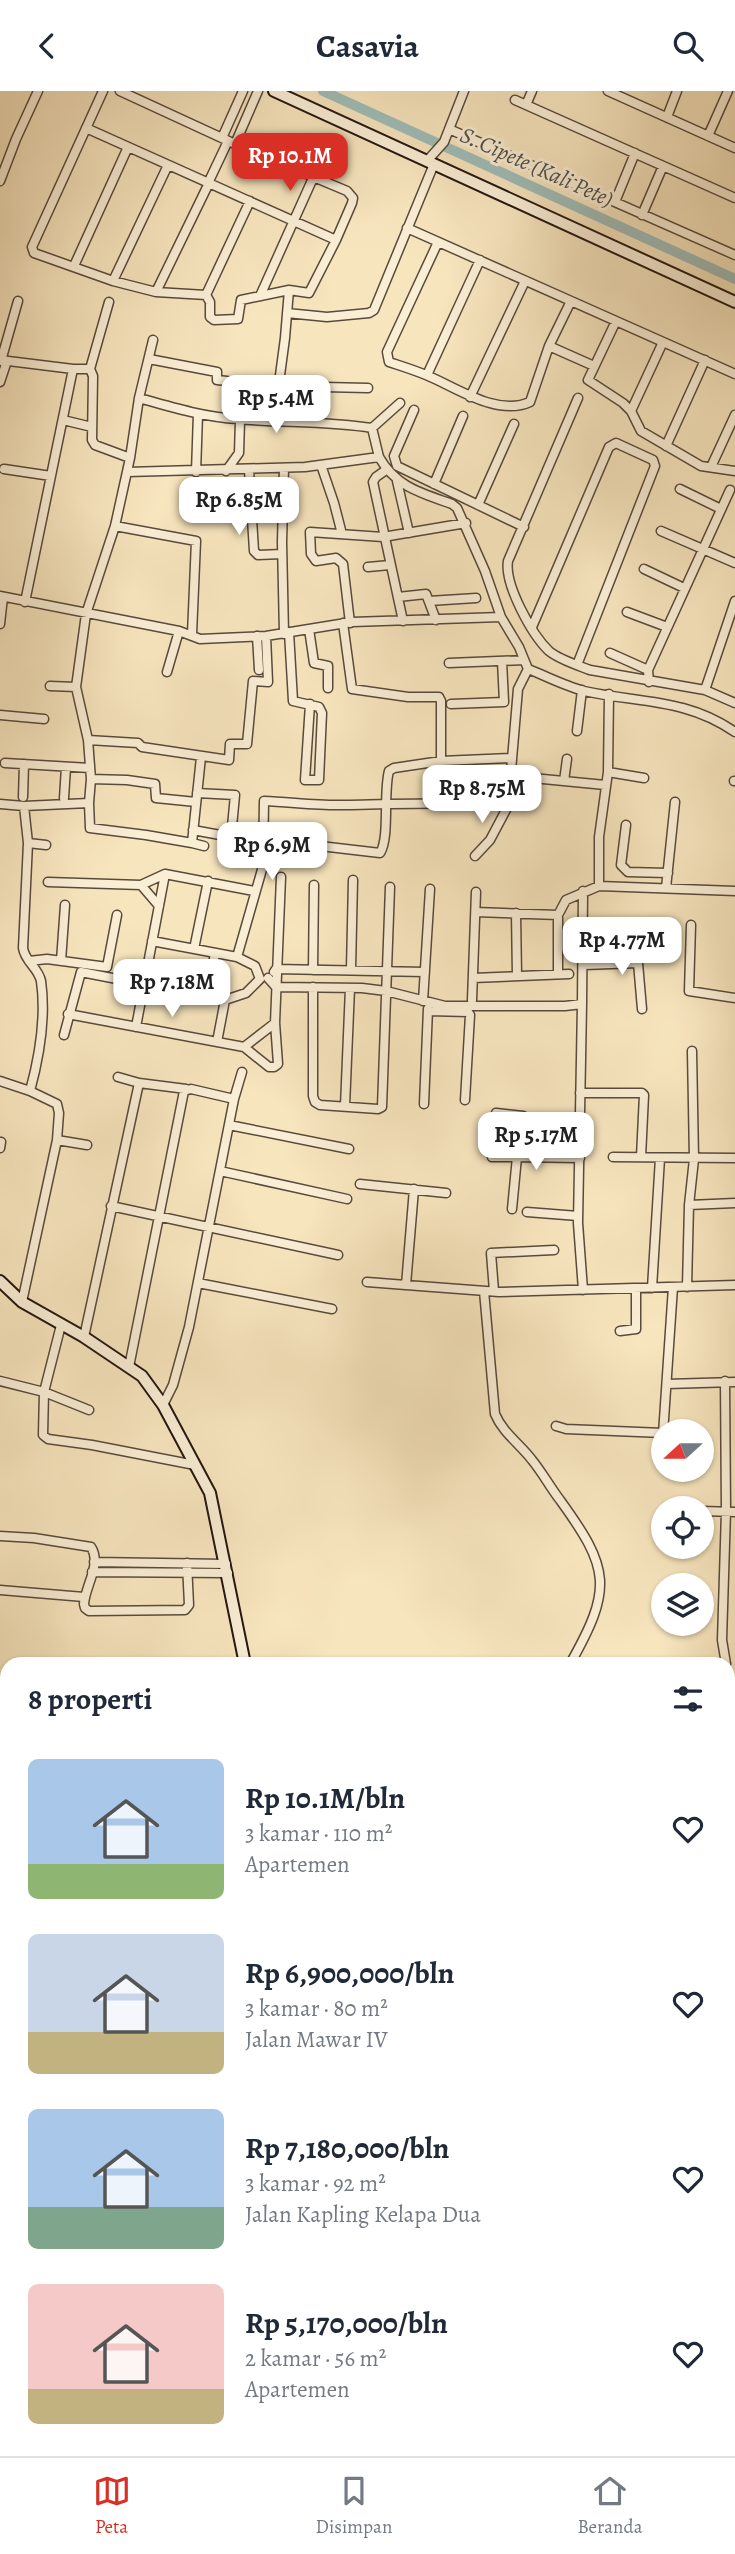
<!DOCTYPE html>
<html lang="id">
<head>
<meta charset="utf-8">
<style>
	:root { --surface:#fff; --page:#f6f6f7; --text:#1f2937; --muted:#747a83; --line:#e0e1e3; --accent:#d93025 }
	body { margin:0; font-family:Alegreya,serif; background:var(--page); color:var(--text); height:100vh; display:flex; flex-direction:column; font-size:26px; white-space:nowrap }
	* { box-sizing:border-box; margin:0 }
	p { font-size:23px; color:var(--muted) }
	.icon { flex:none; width:38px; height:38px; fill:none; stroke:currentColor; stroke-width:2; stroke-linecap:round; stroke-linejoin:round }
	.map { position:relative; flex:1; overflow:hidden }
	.sheet { position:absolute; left:0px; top:1566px; width:735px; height:800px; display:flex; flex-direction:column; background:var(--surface); border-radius:21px 21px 0 0; box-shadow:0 2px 5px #0004 }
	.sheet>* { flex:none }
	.needle { width:46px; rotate:249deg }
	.controls { position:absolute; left:651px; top:1328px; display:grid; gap:14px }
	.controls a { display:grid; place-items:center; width:63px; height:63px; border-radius:50%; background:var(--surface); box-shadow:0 2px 5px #0004; font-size:35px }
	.price { position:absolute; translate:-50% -60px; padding:0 16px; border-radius:14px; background:#fff; color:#222; font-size:23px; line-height:46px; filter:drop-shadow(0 2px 4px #0008) }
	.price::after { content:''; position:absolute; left:50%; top:42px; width:21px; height:16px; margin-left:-10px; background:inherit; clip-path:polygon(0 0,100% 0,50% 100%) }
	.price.active { background:var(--accent); color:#fff }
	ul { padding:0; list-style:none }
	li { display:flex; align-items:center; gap:21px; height:175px; padding:0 28px }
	li span { display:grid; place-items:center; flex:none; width:196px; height:140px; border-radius:10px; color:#555 }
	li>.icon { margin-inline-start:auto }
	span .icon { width:84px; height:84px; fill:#fffc; stroke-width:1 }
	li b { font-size:30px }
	h2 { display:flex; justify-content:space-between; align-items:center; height:84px; padding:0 28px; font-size:30px }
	header { display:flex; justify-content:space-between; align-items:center; height:91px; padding:0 28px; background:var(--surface); font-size:32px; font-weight:600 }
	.menu { display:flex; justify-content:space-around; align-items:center; height:98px; border-top:2px solid var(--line); background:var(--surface); font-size:19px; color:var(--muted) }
	.menu a { display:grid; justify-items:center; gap:4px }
	.menu .active { color:var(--accent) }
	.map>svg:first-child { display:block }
</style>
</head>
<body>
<header><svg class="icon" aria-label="back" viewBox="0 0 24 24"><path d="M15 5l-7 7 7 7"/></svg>Casavia<svg class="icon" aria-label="search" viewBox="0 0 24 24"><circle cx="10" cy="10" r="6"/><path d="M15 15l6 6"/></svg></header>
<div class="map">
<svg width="735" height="2365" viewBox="0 0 735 2365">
	<rect width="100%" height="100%" fill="#f7e5be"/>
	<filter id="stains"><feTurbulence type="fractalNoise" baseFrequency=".00286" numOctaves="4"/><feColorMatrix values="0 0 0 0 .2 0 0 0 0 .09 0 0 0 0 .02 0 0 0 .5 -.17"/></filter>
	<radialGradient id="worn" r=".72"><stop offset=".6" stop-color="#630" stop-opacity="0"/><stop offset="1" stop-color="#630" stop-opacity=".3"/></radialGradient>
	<path fill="#c5c28c" stroke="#746c4e" stroke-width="2" d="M0,1823L7,1826V2158L0,2157Z"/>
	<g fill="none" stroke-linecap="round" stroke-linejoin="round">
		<path stroke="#9fbdb9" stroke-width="10" d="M323,0L735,188"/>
		<defs>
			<path id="street" d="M103,0L32,156L34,162L113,190L156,201L209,92
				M608,0L735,57
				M515,9L735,107
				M526,14L532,0
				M667,26L677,0
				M86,37L336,149L352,112L353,107L347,100L235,53L120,0
				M449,38L735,164
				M708,45L728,0
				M222,47L243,0
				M235,53L258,0
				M427,70L444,51L464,0
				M210,88L228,50
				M0,90L16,48L38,0
				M250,110L206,204L210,211V226L214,229L238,228L241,209L289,199L309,202L336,149
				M615,111L635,62
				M642,124L663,75
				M407,137L735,283
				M438,151L387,261L389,271C401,275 414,279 426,284C456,296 497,326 530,311L549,255L571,210
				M74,175L128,56
				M113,190L168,74
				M156,201L206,204
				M260,205L313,87
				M287,222L327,226L369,222L374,219L434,73
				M616,230L588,289L623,312L631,320L641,340L701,375L735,380
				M549,255L594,275
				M149,268L217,281V289L227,290
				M0,269L73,278H90L93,285L92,349L95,354L130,367L115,435L86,523L76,596L88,649L91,688L89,712L24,715L0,713
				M1,270L18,210
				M90,278L109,211
				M427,284L480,169
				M0,291L7,270
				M278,295L368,297
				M470,306L525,190
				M139,307C171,316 204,326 238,328C283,332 328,330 372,337L400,312
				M578,307L508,470C504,493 532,544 549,560C560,569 577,574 590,579L705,599L735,612
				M414,319L394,365L397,375L524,436
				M631,320L663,251
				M63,329L92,336
				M274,329L285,247L289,199
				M372,337L379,366
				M666,355L705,269
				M130,367L139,307L153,249
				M321,374L334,412L342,443
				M711,376L735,324
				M4,378L51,385
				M249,379L254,460L258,464L282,463
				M386,379L376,386L373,391L403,530
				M226,380L239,362L241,297
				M127,381L305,376L379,366C396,396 421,402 452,413L457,417L485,480L501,526L519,556L528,578C546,585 565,595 584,600C638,612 686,607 735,641
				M196,381L198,323
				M397,390L409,442
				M434,393L463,325
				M680,398L721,418
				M478,414L514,333
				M115,435L196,450L192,543
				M661,440L735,472
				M368,476L390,474
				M644,478L684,497
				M0,505L179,540L200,548L266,545L352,531L501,526
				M398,506L426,503L436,529
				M429,510L476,507
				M25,511L73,278
				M627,521L667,536
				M343,532L352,598L408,606H439L441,610V712
				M350,532L343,473L336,467L316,470L311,463L310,441L383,446L466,432
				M0,533L3,506
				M532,536L609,356L616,352L653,369L655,375L577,574
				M309,538L314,572L328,575V597
				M289,541L293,610L319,616L322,622L319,689H305L310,613
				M284,543L282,451L284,377
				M257,545L259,579
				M610,562L648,579
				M449,572L524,569
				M167,581L179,540
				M649,591L648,579L730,399
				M50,595L76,596
				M705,599L735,510
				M451,613L504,611L502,570
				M0,624L44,628
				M577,640L582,599
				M88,649L138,652L142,656L229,669L230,653H247L253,590L268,591L266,545
				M201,666L192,752L204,755
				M5,672L90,677
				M608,681L644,687
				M512,685L605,694
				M91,688L127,689L155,693L156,707L196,711
				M564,690L567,668
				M734,690H735
				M197,702L235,704L229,767
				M23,706L24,673
				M64,707L66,676
				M89,712L90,737L146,744L192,752
				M24,715L28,752L23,857C25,871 38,876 41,890C46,925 39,967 30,1000
				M626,734L621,774L628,781L668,782
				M193,739L231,746
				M28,752L46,754
				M303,753L380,762C390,747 383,701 389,680L394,677L441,670L512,667
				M475,765L490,749L508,715L518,598L528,578
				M48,791L141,794L165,783L254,800
				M141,794L159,815
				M599,795V746L608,681L609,603
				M666,797L675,711
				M476,821L558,824L566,809L599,795L735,800
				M516,822L517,885
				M691,834L689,900L735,907
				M152,850L237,866L255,875L260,888L246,902L225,909L217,951
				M194,858L208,790
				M237,866L263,775L264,710C291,711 319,715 345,714C400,713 453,711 508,715
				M29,870L47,868L107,876L117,824
				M61,870L65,814
				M584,874L638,872L642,918
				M351,878L353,789
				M313,879L314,794
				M274,881L276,878L425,881
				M558,883V824
				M268,887L276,896L362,897L386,900L445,915H565L582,913L583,800
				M473,887L569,883
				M313,896V1005L315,1011L320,1014L378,1018L382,1016L390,796
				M207,906L215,862
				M472,909L476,801
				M423,910L430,798
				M582,913L578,1132L583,1199
				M429,920L468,921L470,924L465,1009
				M68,923L244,956L275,932
				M136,936L165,783
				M64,944L81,881L225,909
				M244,956L269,976H274L278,973L275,932L281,786
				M692,960L694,1068L689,1114L735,1112
				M118,986L139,992L186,998
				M0,990L30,1000L57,1013L59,1022L57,1049L22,1211
				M580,1002H642L644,1004L641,1066
				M424,1013L428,918
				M345,1015L350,897
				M496,1022L523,1025L535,1032L580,1035
				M229,1034L349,1058
				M57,1049L87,1054
				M0,1057L1,1051
				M492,1066H517
				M613,1066L735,1067
				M220,1080L347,1108
				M360,1093L446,1102
				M414,1098L406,1194L499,1201L735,1194
				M111,1115L338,1164
				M512,1118L517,1066L580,1067
				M527,1121L578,1125
				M367,1191L406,1194
				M198,1192L332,1218
				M687,1196L689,1114
				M652,1197L660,1067
				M484,1200L495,1323C503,1342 520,1353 532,1369C542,1381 550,1396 560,1409C610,1478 613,1497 570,1573
				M494,1200L491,1162L554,1159
				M61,1234L44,1301L89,1319
				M620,1240L636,1238V1197
				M84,1246L139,992
				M129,1276L184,1000L191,998L234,1008
				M0,1290L44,1301L43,1344L48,1348L92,1354L195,1374
				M725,1290L726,1420L722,1549L726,1573
				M667,1293L735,1291
				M163,1314L173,1294L189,1236L234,1008L242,981
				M556,1335L566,1338L663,1342
				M663,1343L673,1196
				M702,1420L735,1421
				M0,1445L34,1447L91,1456C102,1473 85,1495 84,1513L85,1517L89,1520L185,1519L189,1514L187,1472
				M94,1471L226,1473
				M92,1481L228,1482
				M0,1499L84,1506
				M728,1593L731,1741
				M0,1819L7,1821
				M728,1916L735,1915
				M728,2019H735
				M369,2359V2365
				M598,2359V2365
				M129,2362L166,2359
				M52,2365L53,2359
				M495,2365L496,2359"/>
			<path id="secondary" d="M274,0L735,211
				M0,1190L22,1211L84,1246L142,1285L163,1314L210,1402L245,1573
				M728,1741L735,1742
				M0,2262H7
				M728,2275H735"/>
		</defs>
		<use href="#street" stroke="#584a3c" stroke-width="11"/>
		<use href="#secondary" stroke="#231610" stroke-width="14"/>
		<use href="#street" stroke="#faeed5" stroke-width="8"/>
		<use href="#secondary" stroke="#faeed5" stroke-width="10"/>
	</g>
	<g text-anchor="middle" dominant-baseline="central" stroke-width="6" stroke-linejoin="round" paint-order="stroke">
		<g font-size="23" font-style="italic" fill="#4e504b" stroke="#faeed5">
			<text transform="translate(537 76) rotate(24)">S. Cipete (Kali Pete)</text>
		</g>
	</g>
	<rect width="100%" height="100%" filter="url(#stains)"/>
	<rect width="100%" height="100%" fill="url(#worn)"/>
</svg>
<div class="controls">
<a><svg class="needle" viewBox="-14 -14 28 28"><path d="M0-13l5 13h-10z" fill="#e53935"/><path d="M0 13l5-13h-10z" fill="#747a83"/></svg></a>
<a><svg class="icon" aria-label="locate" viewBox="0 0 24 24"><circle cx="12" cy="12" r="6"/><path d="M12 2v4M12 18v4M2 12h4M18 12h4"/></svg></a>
<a><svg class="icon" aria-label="layers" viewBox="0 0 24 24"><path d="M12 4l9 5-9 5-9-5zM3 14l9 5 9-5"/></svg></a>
</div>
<b class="price active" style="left:290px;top:102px">Rp 10.1M</b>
<b class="price" style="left:276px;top:344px">Rp 5.4M</b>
<b class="price" style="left:239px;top:446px">Rp 6.85M</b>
<b class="price" style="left:482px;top:734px">Rp 8.75M</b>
<b class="price" style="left:272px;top:791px">Rp 6.9M</b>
<b class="price" style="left:622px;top:886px">Rp 4.77M</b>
<b class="price" style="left:172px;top:928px">Rp 7.18M</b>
<b class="price" style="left:536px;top:1081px">Rp 5.17M</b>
<section class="sheet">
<h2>8 properti<svg class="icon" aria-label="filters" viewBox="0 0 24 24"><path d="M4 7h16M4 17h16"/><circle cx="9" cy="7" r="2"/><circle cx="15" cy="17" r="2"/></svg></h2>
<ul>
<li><span style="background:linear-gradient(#a9c7e8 75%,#8fb573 0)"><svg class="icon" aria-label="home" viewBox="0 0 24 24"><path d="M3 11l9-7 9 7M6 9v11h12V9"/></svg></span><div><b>Rp 10.1M/bln</b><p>3 kamar · 110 m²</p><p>Apartemen</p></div><svg class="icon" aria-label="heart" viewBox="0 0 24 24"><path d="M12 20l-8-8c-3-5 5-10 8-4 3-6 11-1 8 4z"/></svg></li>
<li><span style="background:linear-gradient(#c9d6e8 70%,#c2b280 0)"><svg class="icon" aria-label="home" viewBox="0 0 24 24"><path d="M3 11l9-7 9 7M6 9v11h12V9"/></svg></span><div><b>Rp 6,900,000/bln</b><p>3 kamar · 80 m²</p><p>Jalan Mawar IV</p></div><svg class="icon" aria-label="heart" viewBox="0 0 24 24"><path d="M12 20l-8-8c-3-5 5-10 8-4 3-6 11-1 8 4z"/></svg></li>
<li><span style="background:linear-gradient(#a9c7e8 70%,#7fa58c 0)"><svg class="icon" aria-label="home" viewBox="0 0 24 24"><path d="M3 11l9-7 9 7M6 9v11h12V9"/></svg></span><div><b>Rp 7,180,000/bln</b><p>3 kamar · 92 m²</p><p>Jalan Kapling Kelapa Dua</p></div><svg class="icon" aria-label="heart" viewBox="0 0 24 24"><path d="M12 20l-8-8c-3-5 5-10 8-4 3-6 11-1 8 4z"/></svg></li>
<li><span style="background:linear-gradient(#f6c9c9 75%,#c2b280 0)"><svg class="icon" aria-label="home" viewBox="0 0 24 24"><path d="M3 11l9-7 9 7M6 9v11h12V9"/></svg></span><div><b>Rp 5,170,000/bln</b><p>2 kamar · 56 m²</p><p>Apartemen</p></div><svg class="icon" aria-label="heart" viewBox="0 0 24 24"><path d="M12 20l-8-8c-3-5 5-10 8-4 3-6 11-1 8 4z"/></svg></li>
</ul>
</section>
</div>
<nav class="menu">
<a class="active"><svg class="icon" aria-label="map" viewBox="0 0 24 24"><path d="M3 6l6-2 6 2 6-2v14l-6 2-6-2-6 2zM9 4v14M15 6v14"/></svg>Peta</a>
<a><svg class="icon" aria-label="saved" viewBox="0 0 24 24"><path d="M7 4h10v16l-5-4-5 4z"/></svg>Disimpan</a>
<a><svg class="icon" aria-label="home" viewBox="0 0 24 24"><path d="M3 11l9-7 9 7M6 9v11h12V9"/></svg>Beranda</a>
</nav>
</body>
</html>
